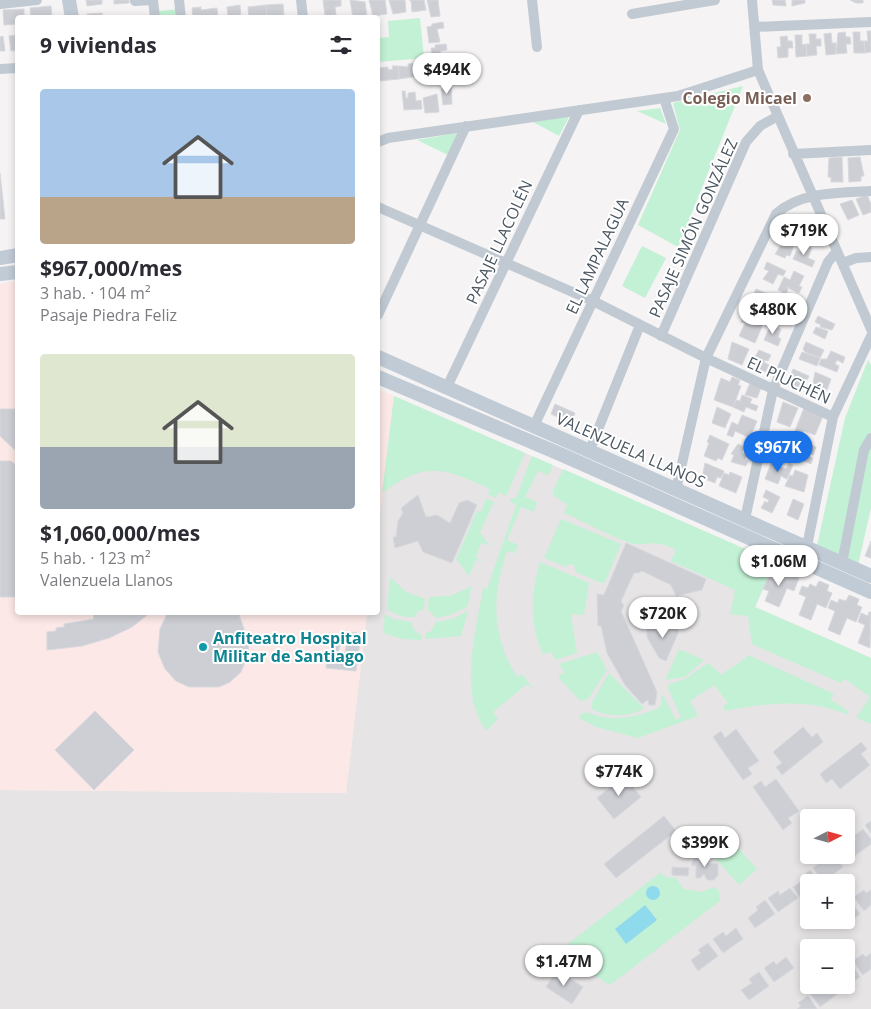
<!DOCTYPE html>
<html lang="es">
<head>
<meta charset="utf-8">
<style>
	:root { --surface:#fff; --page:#f7f7f7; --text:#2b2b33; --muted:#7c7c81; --accent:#1a73e8 }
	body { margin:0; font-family:"Open Sans",sans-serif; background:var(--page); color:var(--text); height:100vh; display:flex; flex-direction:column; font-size:19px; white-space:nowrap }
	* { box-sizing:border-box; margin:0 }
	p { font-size:16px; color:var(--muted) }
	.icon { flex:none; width:28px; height:28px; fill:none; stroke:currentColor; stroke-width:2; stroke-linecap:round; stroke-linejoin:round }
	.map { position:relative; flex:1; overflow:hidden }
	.panel { position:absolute; left:15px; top:15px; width:365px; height:600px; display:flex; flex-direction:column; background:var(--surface); border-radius:5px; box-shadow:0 2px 8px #0003 }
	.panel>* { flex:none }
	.needle { width:32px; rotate:84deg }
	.tools { position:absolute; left:800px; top:809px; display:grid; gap:10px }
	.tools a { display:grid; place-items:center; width:55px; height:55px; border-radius:5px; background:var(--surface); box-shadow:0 2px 8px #0003; font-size:25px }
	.price { position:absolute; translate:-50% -42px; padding:0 11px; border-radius:18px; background:#fff; color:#222; font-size:16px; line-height:32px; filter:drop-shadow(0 1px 2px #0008) }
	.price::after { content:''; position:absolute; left:50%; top:30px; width:15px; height:11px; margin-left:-8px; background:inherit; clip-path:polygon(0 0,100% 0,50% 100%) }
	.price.current { background:var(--accent); color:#fff }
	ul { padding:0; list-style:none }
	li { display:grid; align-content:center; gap:10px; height:265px; padding:0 25px }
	li span { display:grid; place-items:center; height:155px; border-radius:5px; color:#555 }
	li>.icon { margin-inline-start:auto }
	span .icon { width:90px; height:90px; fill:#fffc; stroke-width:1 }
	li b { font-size:21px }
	h2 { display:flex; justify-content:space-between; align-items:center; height:60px; padding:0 25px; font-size:21px }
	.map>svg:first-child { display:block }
</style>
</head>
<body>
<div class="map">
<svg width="871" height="1009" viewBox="0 0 871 1009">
	<rect width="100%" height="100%" fill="#f5f3f3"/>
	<path fill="#e6e4e5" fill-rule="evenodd" d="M394,396L775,562L755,607L871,658V1009H0V790L346,793L367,613L378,612V530ZM809,818H846V855H809ZM809,882H846V920H809ZM809,948H846V985H809Z"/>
	<path fill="#fce8e6" d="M17,281L18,612L367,613L346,793L0,790V284Z
		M378,389L394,396L378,530Z"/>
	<path fill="#c3f1d5" d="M179,9L180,17H159V11Z
		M420,18L424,58L378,62V38L389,37L388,21Z
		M743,86L678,247L638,225L680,130L673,103Z
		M660,108L666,124L637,111Z
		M570,115L559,136L533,122Z
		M457,133L448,155L417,140Z
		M642,246L666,258L645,298L622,286Z
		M868,360L871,365V508L857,570L816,550L845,418Z
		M394,396L525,453L506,496L499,492L496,498L488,494L490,489C443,468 427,460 382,493Z
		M532,456L553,465L549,475L538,471L525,497L537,502L534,512L521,507L507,540L518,545L515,553L507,551C492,596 491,635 517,677L522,674L534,690L527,684L493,712L498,719L486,731C458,691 476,632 483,588L487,589L516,505L510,501L511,498H516Z
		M563,469L775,562L755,607L871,658V724L856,718L870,697L845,679L841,683L752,644L748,616L730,614L735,590L671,561L676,550C656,540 654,545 635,544C626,544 576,518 564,513L567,505L552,494Z
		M486,498L494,502L480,532L489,545L481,543L476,558L484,562L476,560L469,576L456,559L477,511L481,512Z
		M561,519L621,544L605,582L601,583L576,572L574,565L569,564L566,567L544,558Z
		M540,562L589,583L584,615L571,614L577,653L555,660L552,652L543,654C529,625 531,592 540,562Z
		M390,577L406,592L425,599L424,609L418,611L415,617H404L387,610Z
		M472,586L467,607L450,615L436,618L428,610L429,597L450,596Z
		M468,611L461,636L425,639L426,633L431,631L436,622L452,619Z
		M385,614L394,619L411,622L414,630L422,636L421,640L402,639L383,633Z
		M679,649L704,660L685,677L665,680Z
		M597,652L607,670L588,699L580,701L558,677L564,672L559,664Z
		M748,655L834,694L830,699L849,712L846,714C807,698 766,703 725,711L723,706L728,703L714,685L690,701L698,716L638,738L596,727L579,718L581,714L587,712C611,723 634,718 658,708L661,705V696L663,695L676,720L681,717L668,689L669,684L685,679L708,663L722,675C730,667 740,664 748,655Z
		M609,673L644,708C629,718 607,717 592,709V702Z
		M720,828L757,869L739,885L702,844Z
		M660,873L666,877L676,878L684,889L701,892L715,887L719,891L720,901L610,985L556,953Z"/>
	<path fill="#90daee" d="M646 893a7 7 0 1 1 14 0a7 7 0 1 1-14 0Z
		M645,905L657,920L626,944L615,929Z"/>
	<path fill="#cdcfd5" stroke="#d7d9de" d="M86,0H102V4L87,6Z
		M114,0H129V3L114,4Z
		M323,0H341V6L335,7L336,15L325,16Z
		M350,0L365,2L367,16L353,18Z
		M369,0H385L387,14L373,16Z
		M389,0H405L406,12L393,14Z
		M409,0H424L426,10L412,12L411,1Z
		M427,0H438L440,16L431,17Z
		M772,0H785L786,6L773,5Z
		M792,0H805V3L792,6Z
		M850,0H863V3H856Z
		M283,4L284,15L267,17L266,5Z
		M240,5L241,18H228L227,7Z
		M266,5L267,17L249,18L248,7Z
		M51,6L52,18H31L30,8Z
		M201,7V10L217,8L218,18H193L192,8Z
		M24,9V18H18V24L4,25L3,10Z
		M102,13L103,18H88L87,14Z
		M443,22L444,28L437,29L440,42L429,43L427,27L432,26V24Z
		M867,31H871V52L865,53L864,41H868Z
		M845,32L846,37H850L851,44H846L847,53L836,54L838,33Z
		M853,32H860V41H864L865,53H854Z
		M831,33L832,43H836V54L826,55L824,34Z
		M809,34H816V39H821V46H816L817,55L807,56L806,44H810Z
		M18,35V50L11,51L9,36Z
		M795,35H802V45L806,44L807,56L796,57Z
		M3,36L5,51H0V37Z
		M787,36L788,41H792L793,48H788V57L778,58L777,47H781L780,37Z
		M446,44L447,50L440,51L443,63L433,64L431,48H435V45Z
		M418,63L419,76L399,79L398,66L408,67V64Z
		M392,66H398L399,79L379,81L378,68L388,67V70L393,69Z
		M447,66L448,72L444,73L445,81H432L431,68Z
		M444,85H451L452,104L443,105L441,89L445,88Z
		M402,91H405L406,98H408V93L415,92L416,101L421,100L422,109L404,110Z
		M437,94L439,112L425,113L423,98Z
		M842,157L843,182H831V177H828L829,158Z
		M860,157L864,176H861V181L849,182L848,158Z
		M0,173L5,219H0Z
		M867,195L871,204V212L863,215L856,199Z
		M852,200L859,215L848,220L840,204Z
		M778,237L794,245L790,256L786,255L785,258L775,254L781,245L776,243Z
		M804,245L812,248L808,258L815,261L812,267L793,259L797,250L801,252Z
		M767,262L786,271L783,276L778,274L773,284L763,279L769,271L764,269Z
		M794,271L804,276L799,286L802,287L799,293L786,287L788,289L786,294L778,290L784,277L790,280Z
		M756,289L773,296L770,303L767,301L762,311L752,306L757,298L753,296Z
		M780,295L794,302L791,308L789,307L787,310L793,313L790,320L773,312L779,304L776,302Z
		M744,315L763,324L755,343L739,336L745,323L741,322Z
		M818,316L835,324L832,330L820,327L821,325L815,322Z
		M771,324L781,329L778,337L781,339L778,346L764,340Z
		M816,327L828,331L825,339L813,333Z
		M732,342L749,349L742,365L728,359Z
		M806,342L824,350L820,358L805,352L803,349Z
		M759,350L771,355L768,361L765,360L764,362L769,365L766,372L750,365Z
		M831,351L845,357L843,363L837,360L835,364L839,366L837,372L819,365L821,359H827Z
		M802,352L820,358L817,366L799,359Z
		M793,369L809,376L801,391L787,385Z
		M815,372L831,379L827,390L813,384Z
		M732,377L740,380L738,385L741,386L733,407L714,400L721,378L730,382Z
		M750,383L761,388L757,398L745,395Z
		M812,385L826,391L823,398L820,397L818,401L807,396Z
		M742,395L752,399L750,403L758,406L756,411L746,407L744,412L733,407L736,400L740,401Z
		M783,402L798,408L790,427L777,422Z
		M555,404L575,413L571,423L551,414Z
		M717,407L731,414L725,428L712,423Z
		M804,408L823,416L815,435L804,431L802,436L794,433Z
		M0,409H18V453L0,436Z
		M742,415L757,421L750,438L735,431L733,437L727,435L732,422L738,425Z
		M778,432L789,436L791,434L799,437L794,448L788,446L784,456L772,451Z
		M710,435L729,444L722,460L718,458L716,461L704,456L709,443L707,442Z
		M804,442L816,447L813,455L809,453L808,456L813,458L811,464L795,457Z
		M738,444L744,447L742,453L747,455L745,460L748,461L746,466L731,462L734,455L731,454Z
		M0,461H11L18,467V597H0Z
		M705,463L724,471L721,478L717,477L715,483L702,478Z
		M771,463L786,469L789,463L793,465L787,479L781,476L778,484L765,479Z
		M795,470L808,475L804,492L785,486L790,475L793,476Z
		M730,472L742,477L736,493L719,486L724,473L729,475Z
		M766,490L780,497L772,513L761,508L765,501L767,503L769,500L763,497Z
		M418,495L426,517L437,515L450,523L459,503L467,500L477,505L452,563L423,552L418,541L395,548L393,537H396L398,521L403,513L401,508Z
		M793,499L804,504L798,520L787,515Z
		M871,541V558L865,556Z
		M626,543L706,579L702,590L676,596L671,585L642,571L639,573H634L621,601L624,606L621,611L657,692L655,705H649L648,700L642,704L625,685L607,653L601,626H598L597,594L604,595Z
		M783,571L799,578L794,591L787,588L779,607L765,601L769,591L763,589L771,572L781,575Z
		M819,581L829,585L827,591L832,593L826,608L817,604L811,620L799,615L806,597L799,594L802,586L808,588L810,584L816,587Z
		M849,595L859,599L857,605L862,607L856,622L847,618L840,635L828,630L835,611L828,608L831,600L838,603L839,599L846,601Z
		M96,612H151L132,627L109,638L82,646L47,650V632L56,631V628L64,627V624L94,619L93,614Z
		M168,612H238L249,643L247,657L241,672L230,682L219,687H189L176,681L165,669L158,652L160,629Z
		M869,612H871L870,648L858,643L865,625L858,622L861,613L868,616Z
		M669,621L679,631L666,661L659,658L647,637V629L660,627Z
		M353,632L361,634L356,671L326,668L327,654H331V645L335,642L341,643L338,652L345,653L348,636Z
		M95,711L134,750L94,790L55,750Z
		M803,727L812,737L817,733L823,742L782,775L776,767L782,763L773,752Z
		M736,729L759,761L748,768L752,774L743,780L713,737L721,731L725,738Z
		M861,742L867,749L861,754L870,765L840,789L832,779L826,783L820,774Z
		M624,776L641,797L614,819L597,798Z
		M776,779L799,811L788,818L792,823L783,830L753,787L761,781L765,787Z
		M664,816L676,831L616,878L604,864Z
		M871,821V833L865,825Z
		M863,829L871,839V844L853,857L846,846L856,839L854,836Z
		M709,856V863L718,864V875L714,880H707L704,874L700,878H696V865L692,866V862L695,857Z
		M835,857L843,867L823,882L813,868L822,861L825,864Z
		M672,867L689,868L688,876L672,875Z
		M810,870L820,882H809V892L800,898L793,887L803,880L801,877Z
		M790,888L798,898L778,912L768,898L778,891L780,895Z
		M864,890L866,893L871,890V905L864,911L854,897Z
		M765,900L775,914L755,928L748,918L758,910L756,907Z
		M850,901L860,914L840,929L834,920H846V904Z
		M736,928L743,939L723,953L713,939L723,932L726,936Z
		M708,943L718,956L698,971L691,960L701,953L698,950Z
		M871,953V969L863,975L853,961L863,954L866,957Z
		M786,957L794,968L774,982L764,968L774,961L776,965Z
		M851,963L860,977L840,991L836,985H846V966Z
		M557,970L583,987L572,1004L546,987Z
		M759,972L769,986L749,1000L741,990L752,983L749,979Z
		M828,985H835L840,992L820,1007L810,993L820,986L823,989Z
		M808,996L817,1009H797L801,1006L798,1003Z"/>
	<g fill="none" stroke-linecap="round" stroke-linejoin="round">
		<path stroke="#c1cad2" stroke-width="10" d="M153,0L155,18
			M179,0L181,18
			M301,0L303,18
			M532,0L537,47
			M752,0L758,70L871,329
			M135,1L152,0
			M0,4L37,0
			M632,14L715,0
			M754,27L871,22
			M0,69L18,68
			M378,142L388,138L678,96L758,70
			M793,154L871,150
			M378,207L593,301L706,358L833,417
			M843,263L856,258L871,257
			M378,315L466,126
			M661,336L746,142L760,126L778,116
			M447,387L579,110
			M534,426L674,129L664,98
			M589,452L640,325
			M676,490L706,358L776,214C801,191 840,193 871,191
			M745,519L773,390L828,262L837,251
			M807,546L833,417L871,336
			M842,563L864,450L871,438"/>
		<path stroke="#c1cbd6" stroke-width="14" d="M69,0L72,18
			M0,258L18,255
			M0,274L18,272
			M378,357L871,576
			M378,377L560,454L871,592"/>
	</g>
	<circle fill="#8d6e63" stroke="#fff" stroke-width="2" cx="807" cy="98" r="5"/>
	<circle fill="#0f9aa8" stroke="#fff" stroke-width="2" cx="203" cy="647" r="5"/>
	<g text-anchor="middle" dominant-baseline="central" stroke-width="4" stroke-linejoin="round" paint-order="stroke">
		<g font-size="16" font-weight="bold" fill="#785e54" stroke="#fff" text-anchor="end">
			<text x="797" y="98">Colegio Micael</text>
		</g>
		<g font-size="16" fill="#4a5661" stroke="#fff">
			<text transform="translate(693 228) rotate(-66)">PASAJE SIMÓN GONZÁLEZ</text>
			<text transform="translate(499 242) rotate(-65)">PASAJE LLACOLÉN</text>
			<text transform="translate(597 256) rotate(-65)">EL LAMPALAGUA</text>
			<text transform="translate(789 380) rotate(25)">EL PIUCHÉN</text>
			<text transform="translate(631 450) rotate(24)">VALENZUELA LLANOS</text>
		</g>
		<g font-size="16" font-weight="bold" fill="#0d838f" stroke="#fff" text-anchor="start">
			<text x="213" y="638">Anfiteatro Hospital<tspan x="213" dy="18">Militar de Santiago</tspan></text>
		</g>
	</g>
</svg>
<div class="tools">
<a><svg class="needle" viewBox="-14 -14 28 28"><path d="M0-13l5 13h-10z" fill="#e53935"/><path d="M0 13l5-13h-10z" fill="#7c7c81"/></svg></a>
<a>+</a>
<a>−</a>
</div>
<b class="price" style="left:447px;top:95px">$494K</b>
<b class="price" style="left:804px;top:256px">$719K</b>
<b class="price" style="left:773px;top:335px">$480K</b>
<b class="price current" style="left:778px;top:473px">$967K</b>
<b class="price" style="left:779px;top:587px">$1.06M</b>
<b class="price" style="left:663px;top:639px">$720K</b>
<b class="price" style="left:619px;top:797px">$774K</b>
<b class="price" style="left:705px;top:868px">$399K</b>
<b class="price" style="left:564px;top:987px">$1.47M</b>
<section class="panel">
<h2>9 viviendas<svg class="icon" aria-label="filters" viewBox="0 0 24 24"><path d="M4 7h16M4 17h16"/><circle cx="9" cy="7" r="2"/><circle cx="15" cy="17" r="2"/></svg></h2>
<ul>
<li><span style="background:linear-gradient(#a9c7e8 70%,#b9a48a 0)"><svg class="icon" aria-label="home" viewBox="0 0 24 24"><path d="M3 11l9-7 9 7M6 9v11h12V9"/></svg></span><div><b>$967,000/mes</b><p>3 hab. · 104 m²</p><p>Pasaje Piedra Feliz</p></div></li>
<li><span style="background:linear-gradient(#dfe7d0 60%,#9aa5b1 0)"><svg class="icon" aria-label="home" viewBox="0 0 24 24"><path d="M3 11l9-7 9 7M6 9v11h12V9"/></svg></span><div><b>$1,060,000/mes</b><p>5 hab. · 123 m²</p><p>Valenzuela Llanos</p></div></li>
</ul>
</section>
</div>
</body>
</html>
